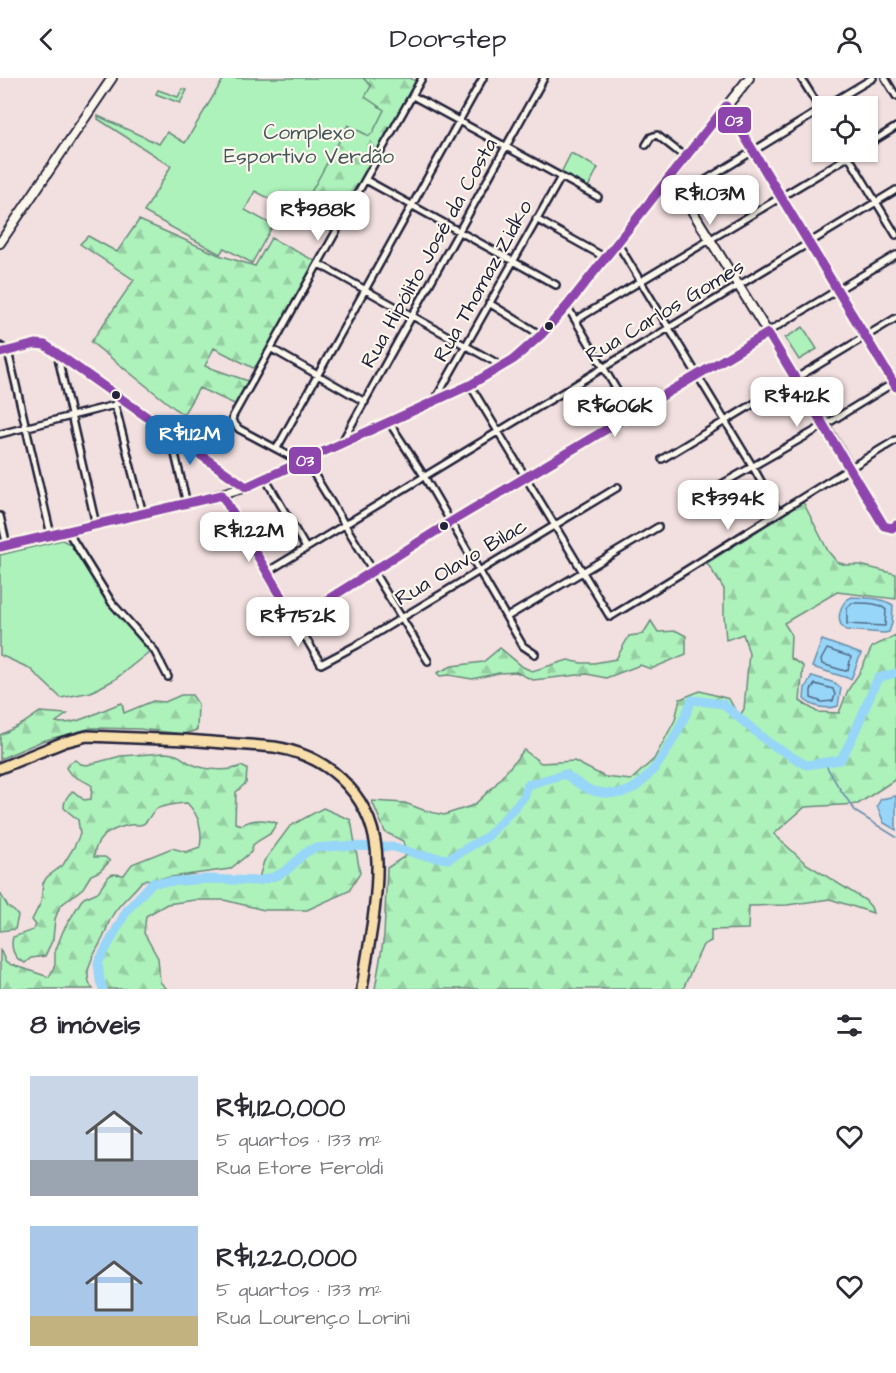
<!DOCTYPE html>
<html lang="pt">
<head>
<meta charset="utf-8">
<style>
	:root { --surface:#fff; --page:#f2f2f3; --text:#2b2b33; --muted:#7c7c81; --accent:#1f6fb2 }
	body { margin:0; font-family:"Architects Daughter",sans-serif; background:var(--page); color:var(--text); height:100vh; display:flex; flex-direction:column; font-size:22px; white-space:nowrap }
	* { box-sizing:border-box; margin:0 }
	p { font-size:20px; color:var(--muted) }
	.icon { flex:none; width:33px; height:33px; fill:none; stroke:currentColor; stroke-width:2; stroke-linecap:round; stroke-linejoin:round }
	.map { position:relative; height:911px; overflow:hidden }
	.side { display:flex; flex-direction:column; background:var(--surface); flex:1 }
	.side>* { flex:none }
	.fabs { position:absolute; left:812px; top:18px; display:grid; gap:12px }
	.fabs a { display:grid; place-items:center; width:66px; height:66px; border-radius:0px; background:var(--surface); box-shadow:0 2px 4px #0004; font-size:30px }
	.price { position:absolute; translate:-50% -51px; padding:0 14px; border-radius:12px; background:#fff; color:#222; font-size:20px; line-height:39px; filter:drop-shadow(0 2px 3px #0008) }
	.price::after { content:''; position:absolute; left:50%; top:36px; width:18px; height:14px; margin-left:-9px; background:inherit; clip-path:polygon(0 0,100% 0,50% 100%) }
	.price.on { background:var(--accent); color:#fff }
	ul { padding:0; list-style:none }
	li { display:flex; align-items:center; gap:18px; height:150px; padding:0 30px }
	li span { display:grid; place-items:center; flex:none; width:168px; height:120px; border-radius:0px; color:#555 }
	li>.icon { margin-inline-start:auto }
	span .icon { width:72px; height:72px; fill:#fffc; stroke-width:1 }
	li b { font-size:26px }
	h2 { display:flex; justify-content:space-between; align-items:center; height:72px; padding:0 30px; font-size:26px }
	header { display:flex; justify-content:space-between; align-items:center; height:78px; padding:0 30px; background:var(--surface); font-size:27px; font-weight:600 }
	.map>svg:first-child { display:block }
</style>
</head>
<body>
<header><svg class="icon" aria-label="back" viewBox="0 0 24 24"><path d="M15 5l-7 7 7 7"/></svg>Doorstep<svg class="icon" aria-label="person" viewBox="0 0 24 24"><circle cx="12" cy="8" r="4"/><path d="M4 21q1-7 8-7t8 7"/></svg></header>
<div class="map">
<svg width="896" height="911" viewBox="0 0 896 911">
	<defs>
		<pattern id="forest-firs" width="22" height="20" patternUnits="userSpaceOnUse" patternTransform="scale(1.5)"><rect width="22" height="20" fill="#adf1bb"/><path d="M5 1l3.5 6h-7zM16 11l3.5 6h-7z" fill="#95cea2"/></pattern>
	</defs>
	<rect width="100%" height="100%" fill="#f2dfdf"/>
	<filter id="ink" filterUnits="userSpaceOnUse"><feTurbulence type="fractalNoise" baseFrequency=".0167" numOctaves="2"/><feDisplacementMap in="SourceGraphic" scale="12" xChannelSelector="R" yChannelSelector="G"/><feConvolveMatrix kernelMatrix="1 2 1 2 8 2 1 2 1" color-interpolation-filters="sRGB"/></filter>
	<g filter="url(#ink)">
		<path fill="#adf1bb" stroke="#688a7b" stroke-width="1.5" d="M224,0H410L336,155L255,113L245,132L273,147L252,185L224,170L220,176L144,134L171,88L98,41V38L159,66L167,54L185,65Z
			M182,11L187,12L180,25L156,16L158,12L178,19Z
			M571,75L598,90L588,109L561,95Z
			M803,249L817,271L799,282L785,260Z
			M62,462L72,467L112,529L149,574L114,602L91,614L61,620L29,590L0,577V477Z"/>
		<path fill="url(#forest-firs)" stroke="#688a7b" stroke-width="1.5" d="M363,0H410L419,5L336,155L299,136L348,47L369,58L373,54L384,32L365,19L371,8Z
			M139,142L219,177L255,188L271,160L319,185L259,293L214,270L205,288L251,304L239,328L199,310L183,337L91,264L134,202L80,166L88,158L117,174Z
			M803,424L828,473L837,484L846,487H860L896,496V521L837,514L784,545L791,556L790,580L803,588L800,623L817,634L839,635L848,612L860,594L872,569L896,557V701L858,726L805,729L774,756L805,785L865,822L871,829L873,835L830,821L787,827L749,828L748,851L711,852V863L703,867L683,911H375L384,858L387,790L407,777L403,763L385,754L372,723L405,725L426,733L444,737L474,727L495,707L524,672L541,685L574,683L605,699L631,702L654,681L675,642L680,621L700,613L729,621L739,639L744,631L749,575L743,556L726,562L724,537V511L707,485Z
			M651,543L658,554L677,553L686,558V576L651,591L640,587L606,600L587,596L533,602L516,594L499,595L472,601L449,597L440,598L437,595L452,588L483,584L500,570L523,589L532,593L568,582L581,585H594L616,581L629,558L643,556Z
			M181,617H192L198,626L197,652L184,656L139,651L92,650L42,663L0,681V657L22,646L40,634L67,636L56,644C73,650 104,630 122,625L124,635L153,623L165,624Z
			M164,675C183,676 181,682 194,687C207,692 229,694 241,688L247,691L246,705L236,714L235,745L242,747C253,740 265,741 277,745L270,756L258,763L253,767L251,774L230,791L142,803C133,815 119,825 112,838C108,845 106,853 103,860C95,875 80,895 93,911H0V871L6,885L49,899L55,887V874L63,853L81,823L84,820L98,814L109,798L113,796L124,797L132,786L172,770L186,774L200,769C203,752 199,737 187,725C182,725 159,728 155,732C150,736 149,743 143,746C138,748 134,746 129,747C112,751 95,758 94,779H105L110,783L100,793L91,797L83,810L60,828L55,841L53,861L45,878L31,880L25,885C14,881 10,870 13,859L33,852L36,847L32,842L41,824L43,805L47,799L63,787L74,769L80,756L78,742L64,730C64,722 67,718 73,713L84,722L91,721L92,708C84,701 72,701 66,690L69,685L75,682L81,686L87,687L121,678Z
			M323,730L351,742L360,795L349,813L307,832H264L224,822H195L167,826L146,838L144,855L158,880L160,904L167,911H103L100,903L98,885L127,832L152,805L208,801L258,803L264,783L290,748Z
			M0,815L8,829L14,833L18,838L15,851L0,853Z"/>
		<path fill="#97d6f8" stroke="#688eac" stroke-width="1.5" d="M852,519C867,520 880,519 893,527L892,545L889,554L884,555L846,552C834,544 840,523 852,519Z
			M822,562L861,576L851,601L812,589Z
			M812,598L835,605L841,610L838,628C827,632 812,629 804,621L805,610Z
			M896,718V752L884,745L877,728L881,721Z"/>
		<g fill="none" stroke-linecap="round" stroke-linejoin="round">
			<path stroke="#516a87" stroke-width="1.5" d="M852,525C864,525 879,524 886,532L885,548L847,546V530Z
				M827,571L851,579L848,592L845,593L822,586L821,582Z
				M815,606L833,611L835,617L833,623L822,624L811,620V612Z"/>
			<path stroke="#688eac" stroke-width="1.5" d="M824,684L838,708L856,734L896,759"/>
			<path stroke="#97d6f8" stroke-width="9" d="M103,911L100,903L98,885L127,832L152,805L208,801L258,803L276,798L287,792L305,775L314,770L340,768L394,769L420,777L448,781L488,758L524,719L527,707L565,696C573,702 583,710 593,713C602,715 616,717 625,714C654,705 681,649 692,622L723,626L769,665L806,687L840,682C856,657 865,627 878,600L896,595"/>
			<defs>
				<path id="street" d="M801,0L822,34
					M885,0L896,18
					M413,18L598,119
					M726,28L896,309
					M826,28L873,0
					M646,67L651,59L657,57L685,79
					M867,67L896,49
					M846,74L896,157
					M366,102L556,207
					M683,116L822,31
					M536,141L606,180
					M618,166L753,389L778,434
					M319,186L502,288
					M489,225L541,257
					M567,228L631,336
					M576,242L856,74
					M0,268L8,273L51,457
					M272,271L365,324
					M0,275L36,266L45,267L246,409
					M57,275L96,447
					M470,307L610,539C706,481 800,420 896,362
					M435,322L561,99
					M115,327L143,436
					M389,344L424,398L523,568L535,576
					M170,355L187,426
					M0,356L115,327L124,323
					M342,364L544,0
					M277,370L483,0
					M662,381L896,240
					M306,383L428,583
					M301,384L239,351L232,343L233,338L422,0
					M265,400L306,470
					M708,414L825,347L895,304
					M222,417L321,586L357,567L618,409
					M0,438L7,468
					M68,454L112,525L154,572L168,599
					M267,494L896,112
					M507,539L658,449
					M295,542L449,445L896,177"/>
				<path id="secondary" d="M670,97L825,347L884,448L892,450L896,447
					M0,165L112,0
					M0,469L197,423L246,409L470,307L514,281L541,257L567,228L749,0"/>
				<path id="highway" d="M0,690L64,664L87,658L186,662L274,669C332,678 376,722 377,784C378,826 368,869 362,911"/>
			</defs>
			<use href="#street" stroke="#22223b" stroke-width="10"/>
			<use href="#secondary" stroke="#22223b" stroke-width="12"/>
			<use href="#highway" stroke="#22223b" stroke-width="14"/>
			<use href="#street" stroke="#fbf7ec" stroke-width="5"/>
			<use href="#secondary" stroke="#fbf7ec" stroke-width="8"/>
			<use href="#highway" stroke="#f8deab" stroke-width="9"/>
			<defs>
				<path id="bus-1" d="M0,275L36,266L45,267L246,409L470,307L514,281L541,257L567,228L726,28L896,309
					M0,469L222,417L295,542L449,445L768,255L884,448L892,450L896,447"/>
			</defs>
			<use href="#bus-1" stroke="#fbf7ec" stroke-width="14"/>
			<use href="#bus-1" stroke="#8e44ad" stroke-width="9"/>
		</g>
	</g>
	<g fill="#22223b" stroke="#fbf7ec" stroke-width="2">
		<circle cx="549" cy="248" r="5"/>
		<circle cx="116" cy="317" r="5"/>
		<circle cx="444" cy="448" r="5"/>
	</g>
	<g text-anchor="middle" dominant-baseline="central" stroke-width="4.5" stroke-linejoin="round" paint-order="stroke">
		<g font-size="21" fill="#45565b" stroke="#fbf7ec">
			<text x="309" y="54">Complexo<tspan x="309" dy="24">Esportivo Verdão</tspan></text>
		</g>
		<g font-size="21" fill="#22223b" stroke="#fbf7ec">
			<text transform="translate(429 175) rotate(-61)">Rua Hipólito José da Costa</text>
			<text transform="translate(483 203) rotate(-61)">Rua Thomaz Zidko</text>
			<text transform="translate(665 233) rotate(-31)">Rua Carlos Gomes</text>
			<text transform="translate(461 484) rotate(-31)">Rua Olavo Bilac</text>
		</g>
	</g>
	<g stroke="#fbf7ec" stroke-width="2">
		<rect x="717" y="28" width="35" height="28" rx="6" fill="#8e44ad"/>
		<rect x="288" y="368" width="34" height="29" rx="6" fill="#8e44ad"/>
	</g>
	<g font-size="16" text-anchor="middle" font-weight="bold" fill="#fff">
		<text x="734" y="48">03</text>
		<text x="305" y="388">03</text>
	</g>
</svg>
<div class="fabs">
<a><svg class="icon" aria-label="locate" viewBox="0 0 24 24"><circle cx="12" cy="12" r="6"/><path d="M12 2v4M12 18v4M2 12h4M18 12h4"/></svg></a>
</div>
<b class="price" style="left:710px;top:148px">R$1.03M</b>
<b class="price" style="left:318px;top:164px">R$988K</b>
<b class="price" style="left:797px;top:350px">R$412K</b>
<b class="price" style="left:615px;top:360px">R$606K</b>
<b class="price on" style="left:190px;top:388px">R$1.12M</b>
<b class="price" style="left:728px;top:453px">R$394K</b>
<b class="price" style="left:249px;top:485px">R$1.22M</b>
<b class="price" style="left:298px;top:570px">R$752K</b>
</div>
<section class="side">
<h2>8 imóveis<svg class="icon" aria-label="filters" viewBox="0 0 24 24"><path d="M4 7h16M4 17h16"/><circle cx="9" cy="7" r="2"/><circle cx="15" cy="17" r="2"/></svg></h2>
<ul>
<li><span style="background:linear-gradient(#c9d6e8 70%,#9aa5b1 0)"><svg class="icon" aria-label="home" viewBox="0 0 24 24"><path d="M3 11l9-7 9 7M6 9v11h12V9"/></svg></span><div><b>R$1,120,000</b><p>5 quartos · 133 m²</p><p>Rua Etore Feroldi</p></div><svg class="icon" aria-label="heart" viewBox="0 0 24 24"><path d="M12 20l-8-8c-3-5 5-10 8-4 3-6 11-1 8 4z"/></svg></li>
<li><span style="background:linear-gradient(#a9c7e8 75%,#c2b280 0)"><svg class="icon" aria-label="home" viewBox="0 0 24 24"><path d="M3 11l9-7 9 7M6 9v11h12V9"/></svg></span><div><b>R$1,220,000</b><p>5 quartos · 133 m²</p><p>Rua Lourenço Lorini</p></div><svg class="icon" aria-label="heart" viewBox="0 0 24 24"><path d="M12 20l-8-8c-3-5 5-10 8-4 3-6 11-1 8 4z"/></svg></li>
</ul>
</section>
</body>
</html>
